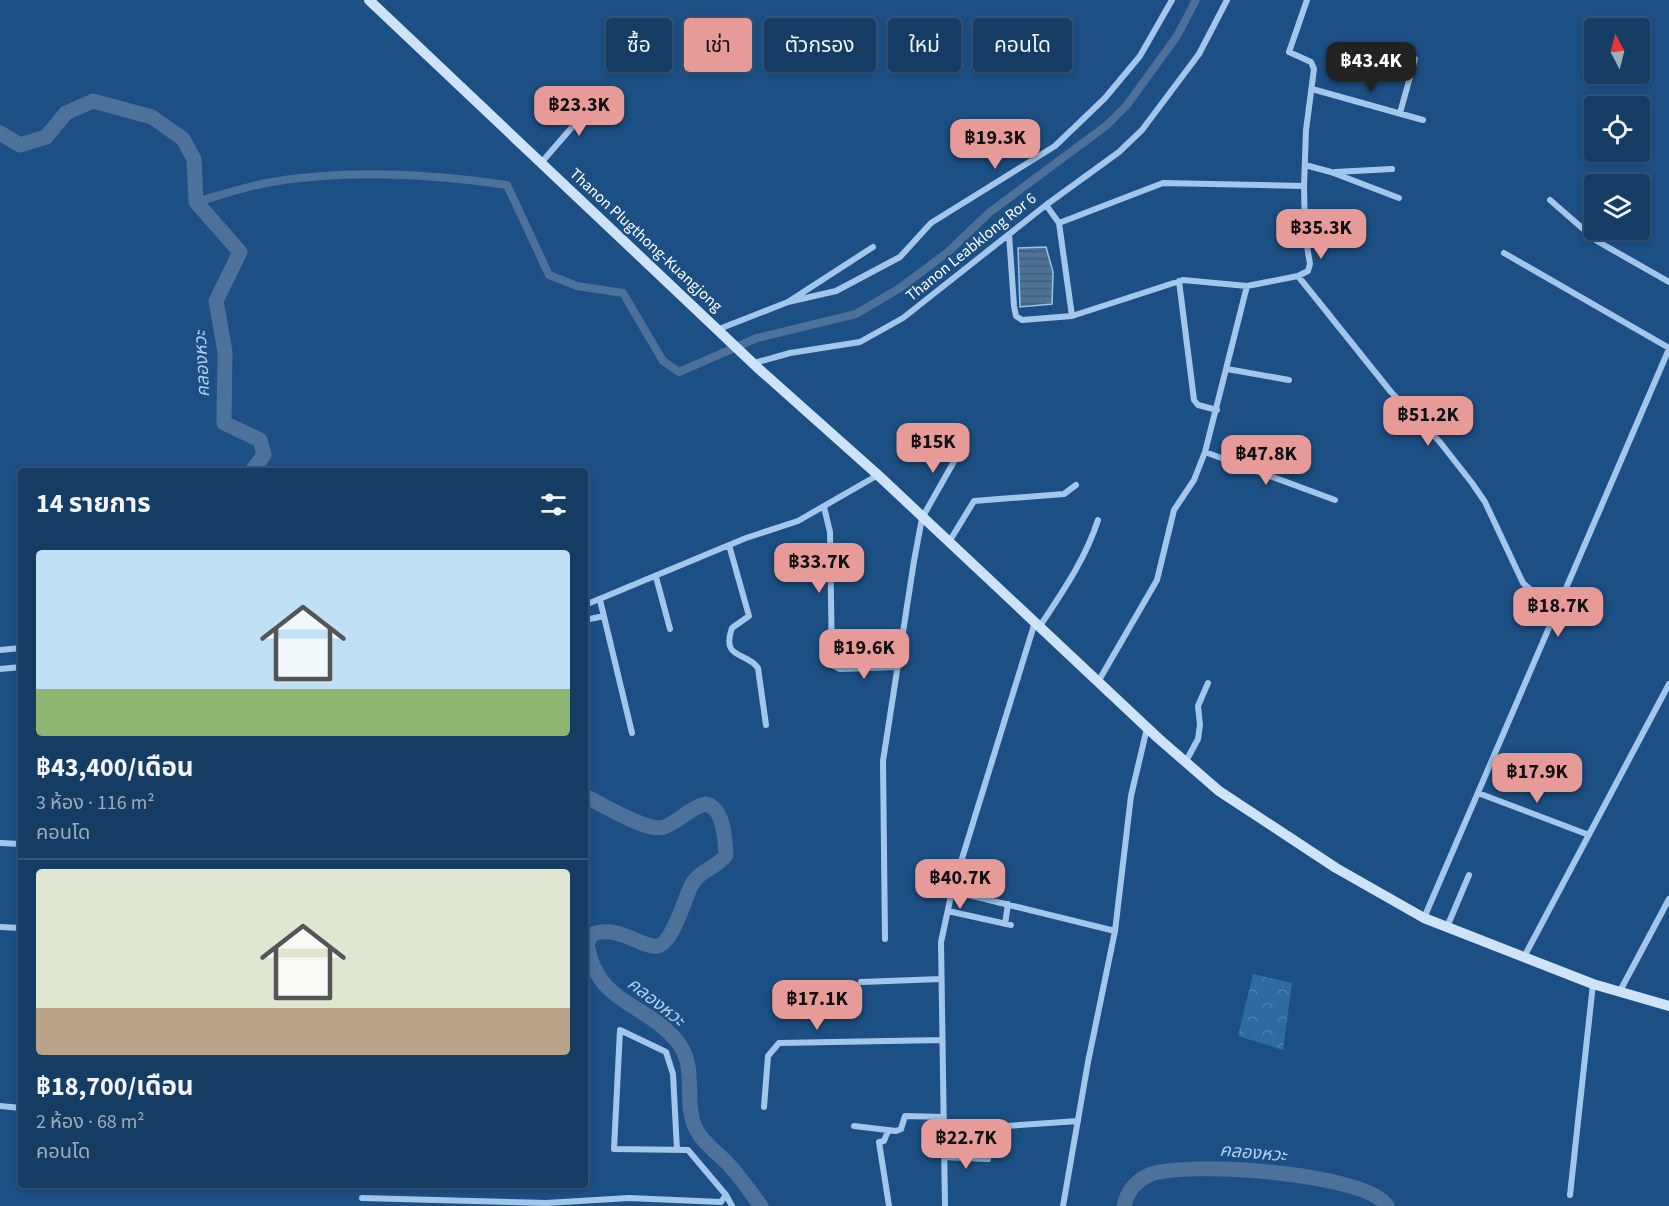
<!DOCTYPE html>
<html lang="th">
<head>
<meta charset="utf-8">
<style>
	:root { --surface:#153c63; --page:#1e4369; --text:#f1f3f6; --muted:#9dadbe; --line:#345678; --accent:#e69b98 }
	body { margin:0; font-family:"Source Sans 3","Noto Sans Thai",sans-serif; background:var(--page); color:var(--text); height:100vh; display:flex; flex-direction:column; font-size:22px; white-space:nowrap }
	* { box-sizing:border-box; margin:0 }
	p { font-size:20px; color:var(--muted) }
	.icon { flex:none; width:33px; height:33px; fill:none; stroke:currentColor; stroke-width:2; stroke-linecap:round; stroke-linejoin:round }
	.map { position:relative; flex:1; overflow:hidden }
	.panel { position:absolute; left:18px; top:468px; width:570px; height:720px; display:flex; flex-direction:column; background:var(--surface); border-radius:6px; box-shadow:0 3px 9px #0003,0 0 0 2px var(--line) }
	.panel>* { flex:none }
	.banner { position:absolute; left:606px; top:18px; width:570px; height:54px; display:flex; gap:12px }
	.needle { width:39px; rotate:353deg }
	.fabs { position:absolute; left:1584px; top:18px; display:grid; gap:12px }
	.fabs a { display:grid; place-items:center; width:66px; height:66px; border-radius:6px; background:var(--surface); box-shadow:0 3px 9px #0003,0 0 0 2px var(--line); font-size:30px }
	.price { position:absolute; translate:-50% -51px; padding:0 14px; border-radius:12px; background:var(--accent); color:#111; font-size:20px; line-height:39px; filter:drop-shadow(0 2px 3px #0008) }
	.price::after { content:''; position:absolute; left:50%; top:36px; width:18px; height:14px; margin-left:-9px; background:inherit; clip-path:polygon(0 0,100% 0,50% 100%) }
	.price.current { background:#222; color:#fff }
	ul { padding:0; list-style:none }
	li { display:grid; align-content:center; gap:12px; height:318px; padding:0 18px }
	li+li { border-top:2px solid var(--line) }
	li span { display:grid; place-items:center; height:186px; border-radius:6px; color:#555 }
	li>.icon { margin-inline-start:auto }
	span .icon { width:108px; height:108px; fill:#fffc; stroke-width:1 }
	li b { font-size:26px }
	h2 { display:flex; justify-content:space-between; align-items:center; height:72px; padding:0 18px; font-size:26px }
	.pill { padding:0 21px; border-radius:6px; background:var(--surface); box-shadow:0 3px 9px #0003,0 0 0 2px var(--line); font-size:21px; line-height:54px }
	.pill.current { background:var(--accent); color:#111 }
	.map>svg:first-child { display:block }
</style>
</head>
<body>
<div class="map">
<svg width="1669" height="1206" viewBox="0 0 1669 1206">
	<defs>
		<pattern id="park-crowns" width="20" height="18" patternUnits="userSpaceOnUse" patternTransform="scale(1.5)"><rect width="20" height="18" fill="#2f6aa2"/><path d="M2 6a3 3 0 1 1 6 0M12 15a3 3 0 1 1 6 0" fill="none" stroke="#4e80b0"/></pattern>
		<pattern id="water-rules" width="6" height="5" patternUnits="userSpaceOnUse" patternTransform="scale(1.5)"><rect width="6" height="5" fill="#4d7299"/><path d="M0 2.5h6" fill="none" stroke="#4c5b6b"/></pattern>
	</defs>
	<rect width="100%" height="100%" fill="#1c5084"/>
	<path fill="url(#park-crowns)" d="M1253,974L1292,983L1283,1050L1238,1036Z"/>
	<path fill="url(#water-rules)" stroke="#96c3ed" stroke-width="1.5" d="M1046,247L1053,272L1052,304L1020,307L1018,248Z"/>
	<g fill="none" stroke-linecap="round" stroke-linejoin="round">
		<path stroke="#4d7299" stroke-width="8" d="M196,202C221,195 247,186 272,182C349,169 431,174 507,185L549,275L577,286L623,293L663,361L679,372L757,338L856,314L900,288L948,252L990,212L1107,125L1127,105L1177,36L1196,0"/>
		<path stroke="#4d7299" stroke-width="15" d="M0,133L20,145L46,137L66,113L93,101L152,117L183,139L194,159L196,202L240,252L216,301L225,352L224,423L260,440L264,455L252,471
			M585,796C602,804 647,833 664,827C679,822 689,808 705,804C724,807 725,839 726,855C717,868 699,870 691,886C685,898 673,942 658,946C643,949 616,923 591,935L587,944C597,1005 645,1002 677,1041C699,1068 682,1101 696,1129C704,1145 719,1153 730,1166C741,1178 751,1193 761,1206
			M1124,1206C1127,1192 1136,1181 1149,1175C1184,1160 1368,1173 1387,1206"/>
		<path stroke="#a3c7eb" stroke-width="6" d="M1312,89L1423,120
			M1400,113L1415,59
			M541,163L599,96
			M1305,165L1331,172L1399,198
			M1335,172L1392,169
			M1550,200L1597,241L1669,282
			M1046,205L1059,223L1163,183L1304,186
			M1059,223L1072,316
			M1009,234L1014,306L1016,316L1022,320L1072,316L1183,280L1247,286L1298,276L1308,271L1310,264L1305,234L1304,186L1306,130L1314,69L1311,62L1289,52L1307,0
			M1504,253L1669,348
			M1298,276L1391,392L1439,441L1472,483L1485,502L1523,583L1556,611
			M1179,281L1194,400L1198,405L1217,410
			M788,302L836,291L900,257L931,223L1055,146L1105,98L1140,56L1172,0
			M719,329L788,302L873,247
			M754,363L790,353L860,342L903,318L1046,205L1119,152L1142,130L1199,54L1227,0
			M1227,369L1289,380
			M1205,452L1335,500
			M824,507L830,532L832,665L840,669L898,667
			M949,542L974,501L1064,494L1076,485
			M729,545L749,616L732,628C721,660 746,651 758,668L766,725
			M656,577L670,629
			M600,600L632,733
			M585,605L746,538L798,521L878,475
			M585,620L604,616
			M1040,626C1063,591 1085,560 1098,520
			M0,650L21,648
			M0,669L21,667
			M1098,682L1157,580L1174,510L1194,480L1205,452L1247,286
			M1185,763L1198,739L1200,725L1198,706L1208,683
			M1478,793L1589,835
			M0,843L21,844
			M952,891L1115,931
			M948,911L1011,925
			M1424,918L1669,349
			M1005,924L1008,904
			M0,927L21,928
			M1447,927L1469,875
			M885,939L883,761L914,561L922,518L956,458L962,439
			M1524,957L1669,684
			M861,982L941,979
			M1620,991L1669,899
			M0,1106L21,1108
			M764,1107L768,1056L779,1043L942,1040
			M854,1126L896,1131L901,1129L905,1116L944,1117
			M888,1131L884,1141L879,1142L889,1206
			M944,1157L988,1159L989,1130L991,1127L1078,1121
			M726,1195L732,1206
			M1570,1195L1593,984
			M362,1198L546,1203V1205
			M546,1203L629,1198L721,1202L726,1195L688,1150L614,1149L620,1030L666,1052L673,1074L677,1150
			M945,1206L941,942L952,891L1035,622
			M1063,1206L1088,1062L1115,931L1131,796L1147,728"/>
		<path stroke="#cee3f8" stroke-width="10" d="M369,0L759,369L878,475L1158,738L1219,791L1336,868L1424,918L1593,984L1669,1006"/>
	</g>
	<g text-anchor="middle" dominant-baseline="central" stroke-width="5" stroke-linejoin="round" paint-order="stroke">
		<g font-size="16" fill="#fff" stroke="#1c5084">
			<text transform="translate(646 240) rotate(43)">Thanon Plugthong-Kuangjong</text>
			<text transform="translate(971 247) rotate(-39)">Thanon Leabklong Ror 6</text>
		</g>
		<g font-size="18" font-style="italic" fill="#aed1f2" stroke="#1c5084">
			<text transform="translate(202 364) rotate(-93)">คลองหวะ</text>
			<text transform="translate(656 1002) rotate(38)">คลองหวะ</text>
			<text transform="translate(1253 1153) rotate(5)">คลองหวะ</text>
		</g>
	</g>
</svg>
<div class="fabs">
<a><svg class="needle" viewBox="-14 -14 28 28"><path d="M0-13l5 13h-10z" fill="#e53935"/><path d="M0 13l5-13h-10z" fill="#9dadbe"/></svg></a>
<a><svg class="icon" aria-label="locate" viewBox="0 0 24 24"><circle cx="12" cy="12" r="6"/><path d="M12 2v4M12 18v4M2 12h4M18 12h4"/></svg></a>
<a><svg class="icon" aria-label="layers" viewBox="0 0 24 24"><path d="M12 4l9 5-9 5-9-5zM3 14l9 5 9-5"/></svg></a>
</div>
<b class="price current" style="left:1371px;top:93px">฿43.4K</b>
<b class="price" style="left:579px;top:137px">฿23.3K</b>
<b class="price" style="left:995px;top:170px">฿19.3K</b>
<b class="price" style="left:1321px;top:260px">฿35.3K</b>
<b class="price" style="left:1428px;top:447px">฿51.2K</b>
<b class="price" style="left:933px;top:474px">฿15K</b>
<b class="price" style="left:1266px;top:486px">฿47.8K</b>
<b class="price" style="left:819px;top:594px">฿33.7K</b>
<b class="price" style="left:1558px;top:638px">฿18.7K</b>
<b class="price" style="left:864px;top:680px">฿19.6K</b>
<b class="price" style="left:1537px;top:804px">฿17.9K</b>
<b class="price" style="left:960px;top:910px">฿40.7K</b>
<b class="price" style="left:817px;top:1031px">฿17.1K</b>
<b class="price" style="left:966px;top:1170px">฿22.7K</b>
<div class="banner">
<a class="pill">ซื้อ</a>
<a class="pill current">เช่า</a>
<a class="pill">ตัวกรอง</a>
<a class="pill">ใหม่</a>
<a class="pill">คอนโด</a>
</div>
<section class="panel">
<h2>14 รายการ<svg class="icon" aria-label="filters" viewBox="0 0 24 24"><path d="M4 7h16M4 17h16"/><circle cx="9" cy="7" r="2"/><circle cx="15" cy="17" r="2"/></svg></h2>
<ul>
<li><span style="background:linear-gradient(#bfe0f5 75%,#8fb573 0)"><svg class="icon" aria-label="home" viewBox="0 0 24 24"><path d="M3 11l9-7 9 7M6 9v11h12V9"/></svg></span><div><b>฿43,400/เดือน</b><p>3 ห้อง · 116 m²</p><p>คอนโด</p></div></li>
<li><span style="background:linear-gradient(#dfe7d0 75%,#b9a48a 0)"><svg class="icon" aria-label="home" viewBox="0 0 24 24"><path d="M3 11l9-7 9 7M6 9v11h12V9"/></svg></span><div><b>฿18,700/เดือน</b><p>2 ห้อง · 68 m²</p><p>คอนโด</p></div></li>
</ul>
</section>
</div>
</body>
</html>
